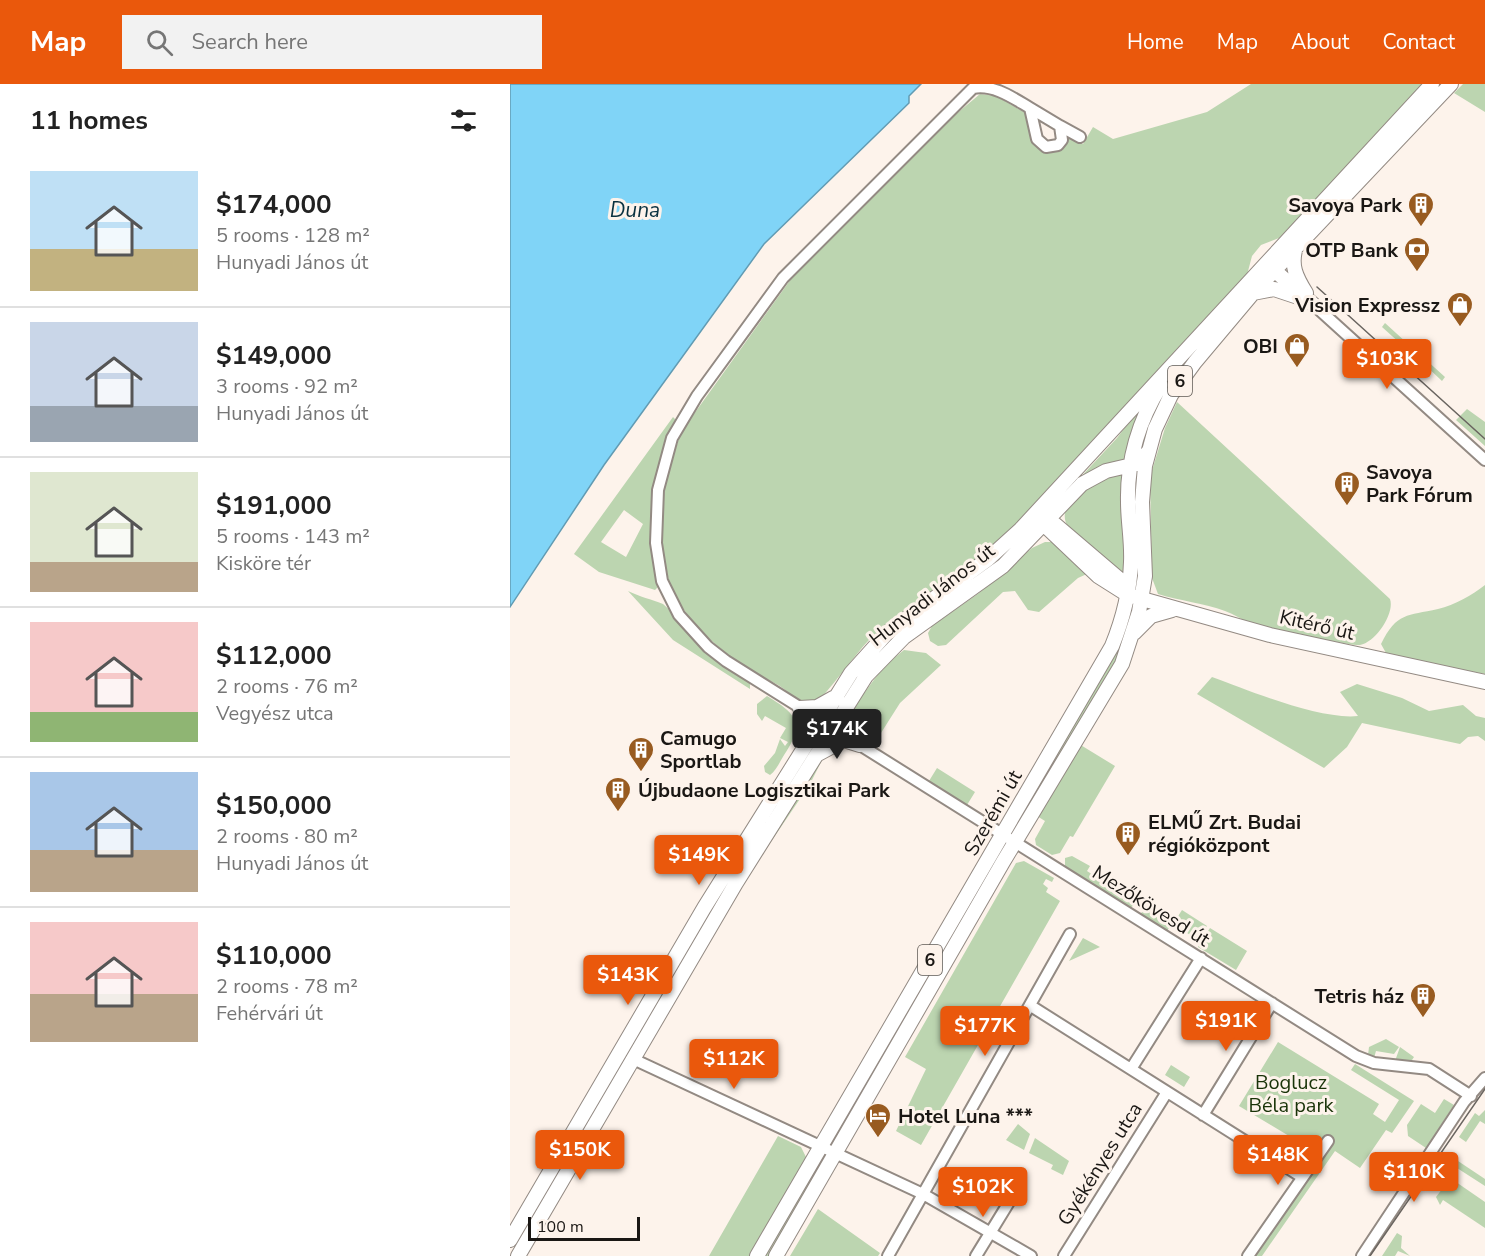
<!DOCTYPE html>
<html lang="en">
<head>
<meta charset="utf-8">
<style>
	:root { --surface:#fff; --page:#f2f2f2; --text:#222; --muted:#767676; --line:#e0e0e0; --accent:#ea580c }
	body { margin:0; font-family:"Nunito Sans",sans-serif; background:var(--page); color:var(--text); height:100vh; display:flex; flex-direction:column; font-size:22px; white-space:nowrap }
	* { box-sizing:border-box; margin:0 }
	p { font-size:20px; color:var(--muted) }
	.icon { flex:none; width:33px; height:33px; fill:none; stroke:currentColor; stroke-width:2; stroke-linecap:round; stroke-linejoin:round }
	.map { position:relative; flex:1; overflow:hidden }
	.sheet { display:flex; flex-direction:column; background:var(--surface); width:510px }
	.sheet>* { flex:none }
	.scale { position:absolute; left:18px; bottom:15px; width:112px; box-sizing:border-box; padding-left:6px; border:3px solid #1a1714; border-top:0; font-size:16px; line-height:21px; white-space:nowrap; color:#1a1714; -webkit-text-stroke:4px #fdf3eb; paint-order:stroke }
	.price { position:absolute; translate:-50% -51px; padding:0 14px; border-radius:6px; background:var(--accent); color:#fff; font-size:20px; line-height:39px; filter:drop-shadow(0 2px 3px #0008) }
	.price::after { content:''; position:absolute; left:50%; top:36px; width:18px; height:14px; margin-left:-9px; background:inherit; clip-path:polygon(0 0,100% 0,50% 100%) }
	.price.current { background:#222; color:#fff }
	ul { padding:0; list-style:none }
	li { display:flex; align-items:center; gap:18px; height:150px; padding:0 30px }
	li+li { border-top:2px solid var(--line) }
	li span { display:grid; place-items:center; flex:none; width:168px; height:120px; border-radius:0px; color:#555 }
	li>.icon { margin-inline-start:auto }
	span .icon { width:72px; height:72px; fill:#fffc; stroke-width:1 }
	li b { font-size:26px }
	h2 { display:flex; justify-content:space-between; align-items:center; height:72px; padding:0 30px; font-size:26px }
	header { display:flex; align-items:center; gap:36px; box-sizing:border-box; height:84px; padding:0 30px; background:var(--accent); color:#fff }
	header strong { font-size:28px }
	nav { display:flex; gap:33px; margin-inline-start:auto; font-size:21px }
	.search { width:420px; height:54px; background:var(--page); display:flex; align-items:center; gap:15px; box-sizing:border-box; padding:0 21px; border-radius:0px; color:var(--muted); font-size:22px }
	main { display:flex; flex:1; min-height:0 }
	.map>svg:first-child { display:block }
</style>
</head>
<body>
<header>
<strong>Map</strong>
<div class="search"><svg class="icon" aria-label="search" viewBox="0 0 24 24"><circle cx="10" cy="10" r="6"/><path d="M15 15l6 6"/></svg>Search here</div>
<nav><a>Home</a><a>Map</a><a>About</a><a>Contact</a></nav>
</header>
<main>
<section class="sheet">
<h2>11 homes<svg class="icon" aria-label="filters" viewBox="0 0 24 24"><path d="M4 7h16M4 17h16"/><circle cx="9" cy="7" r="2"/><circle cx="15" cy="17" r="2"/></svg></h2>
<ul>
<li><span style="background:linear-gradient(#bfe0f5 65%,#c2b280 0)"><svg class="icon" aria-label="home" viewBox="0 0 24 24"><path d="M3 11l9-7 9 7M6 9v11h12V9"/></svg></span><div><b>$174,000</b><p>5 rooms · 128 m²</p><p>Hunyadi János út</p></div></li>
<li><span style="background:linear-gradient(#c9d6e8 70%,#9aa5b1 0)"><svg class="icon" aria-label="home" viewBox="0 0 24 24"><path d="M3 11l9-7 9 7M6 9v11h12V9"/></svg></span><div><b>$149,000</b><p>3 rooms · 92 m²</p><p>Hunyadi János út</p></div></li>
<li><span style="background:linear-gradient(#dfe7d0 75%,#b9a48a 0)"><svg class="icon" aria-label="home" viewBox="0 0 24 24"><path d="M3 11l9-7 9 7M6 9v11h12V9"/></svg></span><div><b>$191,000</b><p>5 rooms · 143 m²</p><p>Kisköre tér</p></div></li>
<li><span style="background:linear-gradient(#f6c9c9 75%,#8fb573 0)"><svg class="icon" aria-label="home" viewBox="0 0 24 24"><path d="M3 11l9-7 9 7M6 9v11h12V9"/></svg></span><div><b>$112,000</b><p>2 rooms · 76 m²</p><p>Vegyész utca</p></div></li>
<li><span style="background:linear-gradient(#a9c7e8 65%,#b9a48a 0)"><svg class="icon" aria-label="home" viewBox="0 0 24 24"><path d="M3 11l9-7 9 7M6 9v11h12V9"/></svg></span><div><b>$150,000</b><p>2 rooms · 80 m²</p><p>Hunyadi János út</p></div></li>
<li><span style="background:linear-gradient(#f6c9c9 60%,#b9a48a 0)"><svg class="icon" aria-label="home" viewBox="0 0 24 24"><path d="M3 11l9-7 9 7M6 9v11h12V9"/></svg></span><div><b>$110,000</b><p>2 rooms · 78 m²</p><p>Fehérvári út</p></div></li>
</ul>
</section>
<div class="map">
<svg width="975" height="1172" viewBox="0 0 975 1172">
	<rect width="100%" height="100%" fill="#fdf3eb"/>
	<path fill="#bcd5b0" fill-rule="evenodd" d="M741,0H913L784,140L769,154L751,161L742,172L737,191L587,356L487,460L361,554C349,565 315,613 307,617C295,622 283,612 274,605C266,599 255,595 246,589C210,568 182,542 161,506L163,505L160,503L152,462V425L156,396L171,348L281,195L445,31L470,10L486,12L517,30L537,67L556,51L573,60L583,43L603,55L697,28Z
		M953,0H975V28L944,9Z
		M875,239L897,259L892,261L872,243Z
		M914,274L935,293L932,297L914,280Z
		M634,318L616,378L540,426L607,354Z
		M667,318L880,515C885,529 866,558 850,561C841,562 751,543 740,539C732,536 724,530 715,527C694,519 670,517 648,510L642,494L640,393L655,344Z
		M957,325L975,338V362L946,336Z
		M163,333L166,336C145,378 133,457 149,502L145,506L89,488L64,470ZM114,426L133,440L116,473L91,458Z
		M614,388L617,456L614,491L558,443C541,415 595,394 614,388Z
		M535,458H544L579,489L568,494L529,528L518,526L505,507L493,508L436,561L428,562L420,557L418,549L422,542L469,509L522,464Z
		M975,501V590L886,573L876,569L871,560C887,528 897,532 928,525C945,521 962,511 975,501Z
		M118,507C130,513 141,515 153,520L234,593L240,599V605L163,556Z
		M624,524L612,563L604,581L508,742L503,745Z
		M394,566L416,569L431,581L390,619L364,660L359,662L346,653L341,627L374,582Z
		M702,593C740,607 810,636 848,632L830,608L847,600L892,614L919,627L953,621L966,632L975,634V657L968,652L958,653L950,660L852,639L837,663L814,684L687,610Z
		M257,612C285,629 295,638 276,668C271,675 267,686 260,691L255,688L254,682L265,669L270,655L275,662L278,658L270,654L276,644L255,632L252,637L247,630V620Z
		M569,660L605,682L563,753L560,752L550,769L542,771L526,761L525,755L535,737L527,732Z
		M315,670L300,700L254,768L252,764Z
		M427,684L465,708L457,721L419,697Z
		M562,772L580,782L577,787L614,811L617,805L626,811L627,817L620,825L555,784V774Z
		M514,777L544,794L542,798L536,795L533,800L538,804L536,808L550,817L411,1061L386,1047L416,985L395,973L506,779Z
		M641,819L665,834L656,849L630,831L637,820Z
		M672,826L697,842L688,856L663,840Z
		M700,844L737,867L726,886L688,863Z
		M573,854L590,863L559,877Z
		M876,955L889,963L884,970L866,967L864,974L858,971L859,963Z
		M768,958L869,1020L863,1030L875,1038L889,1016L841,986L845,980L904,1017L882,1049L876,1046L850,1084L825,1067L752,1172H744L818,1065L805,1056L802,1062L786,1052L784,1055L729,1022Z
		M890,963L904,973L902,976L885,977Z
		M661,981L680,993L674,1003L655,991Z
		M934,1015L944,1021L916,1064L898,1052L897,1041L911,1020L925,1029Z
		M975,1026V1040L970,1037L956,1058L949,1053L965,1029L969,1032Z
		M508,1040L520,1050L514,1066L496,1056Z
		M268,1052L291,1063L296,1073L300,1074L242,1172H199Z
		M525,1054L559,1077L553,1091L541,1085L543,1081L519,1069Z
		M945,1075L975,1095V1102L947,1084Z
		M309,1078L315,1081L261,1172H252Z
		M942,1092L948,1093L946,1098L975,1118V1144L933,1116L930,1121L926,1113Z
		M308,1125L370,1169L368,1172H280Z
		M887,1149L892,1152L891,1164L900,1172L888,1167L885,1172H872Z"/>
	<path fill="#80d4f7" stroke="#619bb3" stroke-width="1.5" d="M0,0H411L399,12V19L254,160L94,381L0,523Z"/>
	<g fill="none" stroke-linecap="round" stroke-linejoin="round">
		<defs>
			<path id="minor" d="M520,24L550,42L552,56L548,61L536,63L527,55L520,24C503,14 484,0 463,4L273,194L187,312L162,354L148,406L146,459L152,497L169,531L198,563L216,577L846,972L864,979L919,985L961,1012
				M550,42L570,53
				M804,221L975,376
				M521,922L792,1093
				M123,975L413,1110L521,1172
				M621,985L691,874
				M693,1031L762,919
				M378,1172L560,850
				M466,1172L504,1110
				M554,1172L657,1008
				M738,1172L818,1057
				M852,1172L954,1018L975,994"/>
			<path id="major" d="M786,163C780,181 786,193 796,209
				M756,185L764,186L804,221
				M743,209L764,205L788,213
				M533,430L614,499
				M529,436L588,492L618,511L760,551L975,598
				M624,549L641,532L662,526
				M336,620L339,647L349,660
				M293,659L295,641L290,624L307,623L323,614
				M308,670L334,656L350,661
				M0,1156L194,824L341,589L377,549L478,475L510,446L922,0
				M8,1172L226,799L356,592L394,553L493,482L572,400L596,387L626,380L638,368
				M247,1172L602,562C613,535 620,507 621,478C622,458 618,438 618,418C617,377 629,336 651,301
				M266,1172L493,778L612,580L629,528L635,492L632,418L635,382L645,345L661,311L685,278L743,209L941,0"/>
		</defs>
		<use href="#minor" stroke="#938a83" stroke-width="14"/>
		<use href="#major" stroke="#938a83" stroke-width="16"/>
		<use href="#minor" stroke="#fff" stroke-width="10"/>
		<use href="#major" stroke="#fff" stroke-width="14"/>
		<path stroke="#6a6560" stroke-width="1.5" d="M807,203L975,355
			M860,1172L975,1005"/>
	</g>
	<defs>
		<symbol id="building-pin" viewBox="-11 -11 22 30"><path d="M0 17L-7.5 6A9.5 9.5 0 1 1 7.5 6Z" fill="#985b20" stroke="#fdf3eb"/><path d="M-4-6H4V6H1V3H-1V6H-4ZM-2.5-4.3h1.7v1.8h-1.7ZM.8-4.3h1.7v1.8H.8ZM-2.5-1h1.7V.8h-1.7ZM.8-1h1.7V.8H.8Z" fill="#fff"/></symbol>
		<symbol id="bank-pin" viewBox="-11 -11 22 30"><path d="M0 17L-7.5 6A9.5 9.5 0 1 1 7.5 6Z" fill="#985b20" stroke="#fdf3eb"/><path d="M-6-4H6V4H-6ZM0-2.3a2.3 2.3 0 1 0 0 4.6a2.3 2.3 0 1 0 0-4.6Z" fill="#fff"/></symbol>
		<symbol id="shop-pin" viewBox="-11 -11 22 30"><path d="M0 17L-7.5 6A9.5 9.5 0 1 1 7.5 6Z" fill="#985b20" stroke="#fdf3eb"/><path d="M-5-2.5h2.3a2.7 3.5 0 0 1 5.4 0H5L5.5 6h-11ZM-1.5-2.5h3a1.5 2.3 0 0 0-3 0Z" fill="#fff"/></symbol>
		<symbol id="hotel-pin" viewBox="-11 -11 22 30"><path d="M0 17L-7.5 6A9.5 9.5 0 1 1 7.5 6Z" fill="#985b20" stroke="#fdf3eb"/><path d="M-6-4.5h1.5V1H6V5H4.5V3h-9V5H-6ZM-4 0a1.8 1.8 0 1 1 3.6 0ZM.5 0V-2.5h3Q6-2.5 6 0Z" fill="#fff"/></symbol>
	</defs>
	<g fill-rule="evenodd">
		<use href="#building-pin" x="896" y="106" width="30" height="40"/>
		<use href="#bank-pin" x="892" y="151" width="30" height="40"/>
		<use href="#shop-pin" x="935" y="206" width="30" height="40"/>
		<use href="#shop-pin" x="772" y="247" width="30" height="40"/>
		<use href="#building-pin" x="822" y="385" width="30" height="40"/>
		<use href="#building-pin" x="116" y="651" width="30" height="40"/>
		<use href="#building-pin" x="93" y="691" width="30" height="40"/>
		<use href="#building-pin" x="603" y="735" width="30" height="40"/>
		<use href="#building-pin" x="898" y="897" width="30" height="40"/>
		<use href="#hotel-pin" x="353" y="1017" width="30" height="40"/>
	</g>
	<g text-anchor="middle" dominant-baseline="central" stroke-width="6" stroke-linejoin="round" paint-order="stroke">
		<g fill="#fdf3eb" stroke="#5e5954" stroke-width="1.5">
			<rect x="658" y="282" width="24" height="30" rx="4.5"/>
			<rect x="408" y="861" width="24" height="30" rx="4.5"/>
		</g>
		<g font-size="18" font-weight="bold" fill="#1a1714">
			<text x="670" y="297">6</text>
			<text x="420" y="876">6</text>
		</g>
		<g font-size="20" font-weight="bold" fill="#1a1714" stroke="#fdf3eb" text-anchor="end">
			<text x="892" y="121">Savoya Park</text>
			<text x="888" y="166">OTP Bank</text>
			<text x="930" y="221">Vision Expressz</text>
			<text x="768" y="262">OBI</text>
			<text x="856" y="388" text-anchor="start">Savoya<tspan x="856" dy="23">Park Fórum</tspan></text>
			<text x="150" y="654" text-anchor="start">Camugo<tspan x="150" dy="23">Sportlab</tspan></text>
			<text x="128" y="706" text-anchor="start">Újbudaone Logisztikai Park</text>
			<text x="638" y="738" text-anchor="start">ELMŰ Zrt. Budai<tspan x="638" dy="23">régióközpont</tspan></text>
			<text x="894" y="912">Tetris ház</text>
			<text x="388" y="1032" text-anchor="start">Hotel Luna ***</text>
		</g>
		<g font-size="20" fill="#1a1714" stroke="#fdf3eb">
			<text transform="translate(422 511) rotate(-38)">Hunyadi János út</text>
			<text transform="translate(807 541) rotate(13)">Kitérő út</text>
			<text transform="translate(483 729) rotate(-60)">Szerémi út</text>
			<text transform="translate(641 822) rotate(32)">Mezőkövesd út</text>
			<text transform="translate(590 1080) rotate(-58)">Gyékényes utca</text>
		</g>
		<g font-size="20" fill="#193308" stroke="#fdf3eb">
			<text x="781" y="998">Boglucz<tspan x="781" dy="23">Béla park</tspan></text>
		</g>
		<g font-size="21" font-style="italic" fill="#093140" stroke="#fdf3eb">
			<text x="125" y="126">Duna</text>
		</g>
	</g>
</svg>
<div class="scale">100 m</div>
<b class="price" style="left:877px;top:306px">$103K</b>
<b class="price current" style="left:327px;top:676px">$174K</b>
<b class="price" style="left:189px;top:802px">$149K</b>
<b class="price" style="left:118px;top:922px">$143K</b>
<b class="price" style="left:716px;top:968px">$191K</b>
<b class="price" style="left:475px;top:973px">$177K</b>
<b class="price" style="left:224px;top:1006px">$112K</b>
<b class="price" style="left:70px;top:1097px">$150K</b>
<b class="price" style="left:768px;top:1102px">$148K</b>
<b class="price" style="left:904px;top:1119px">$110K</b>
<b class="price" style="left:473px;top:1134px">$102K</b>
</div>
</main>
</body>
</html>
